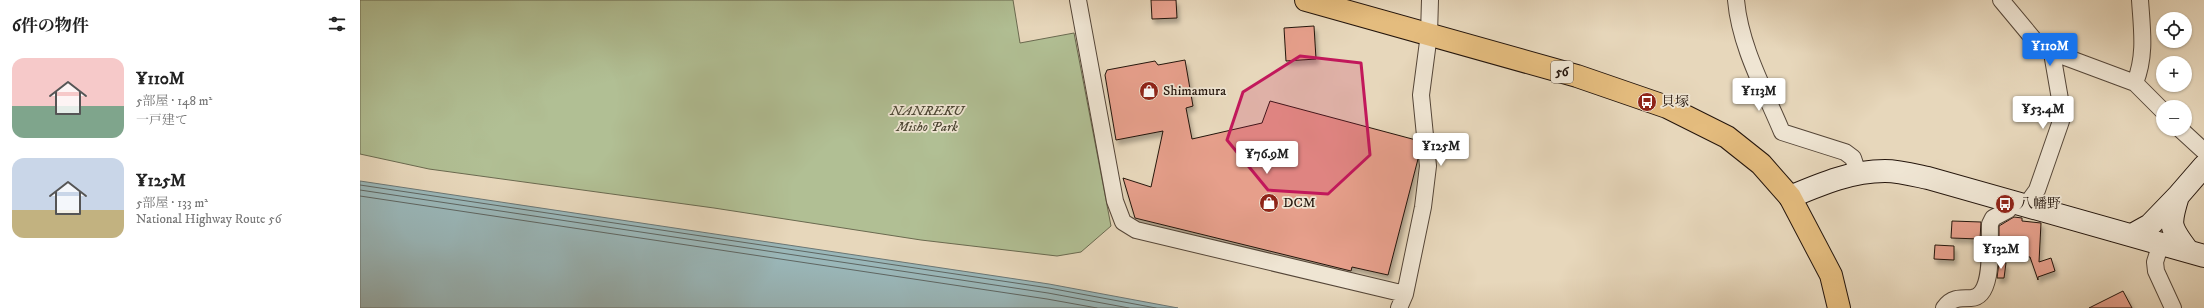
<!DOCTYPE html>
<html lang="ja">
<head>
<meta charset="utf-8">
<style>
	:root { --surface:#fff; --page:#f2f2f2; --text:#222; --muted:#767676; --accent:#1a73e8 }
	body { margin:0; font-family:"IM FELL DW Pica","Noto Serif JP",serif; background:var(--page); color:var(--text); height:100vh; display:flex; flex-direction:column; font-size:15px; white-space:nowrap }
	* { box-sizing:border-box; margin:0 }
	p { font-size:13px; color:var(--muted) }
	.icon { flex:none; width:22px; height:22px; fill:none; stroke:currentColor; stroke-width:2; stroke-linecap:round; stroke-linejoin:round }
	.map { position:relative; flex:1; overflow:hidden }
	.details { display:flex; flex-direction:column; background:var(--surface); width:360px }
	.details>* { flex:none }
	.fabs { position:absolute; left:1796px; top:12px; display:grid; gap:8px }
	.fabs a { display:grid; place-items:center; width:36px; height:36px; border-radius:50%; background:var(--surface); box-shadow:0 1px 3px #0004; font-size:20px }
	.price { position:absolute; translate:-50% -34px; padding:0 9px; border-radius:4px; background:#fff; color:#222; font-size:13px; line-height:26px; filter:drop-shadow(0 1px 2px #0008) }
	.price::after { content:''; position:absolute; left:50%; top:24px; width:12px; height:9px; margin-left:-6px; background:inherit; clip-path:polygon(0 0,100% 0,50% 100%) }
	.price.active { background:var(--accent); color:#fff }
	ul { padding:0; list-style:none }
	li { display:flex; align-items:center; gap:12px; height:100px; padding:0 12px }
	li span { display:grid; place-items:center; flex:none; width:112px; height:80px; border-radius:12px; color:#555 }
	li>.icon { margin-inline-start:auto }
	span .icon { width:48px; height:48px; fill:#fffc; stroke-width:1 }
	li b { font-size:17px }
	h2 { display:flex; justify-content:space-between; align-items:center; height:48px; padding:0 12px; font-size:17px }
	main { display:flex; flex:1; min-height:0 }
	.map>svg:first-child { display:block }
</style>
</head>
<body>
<main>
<section class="details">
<h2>6件の物件<svg class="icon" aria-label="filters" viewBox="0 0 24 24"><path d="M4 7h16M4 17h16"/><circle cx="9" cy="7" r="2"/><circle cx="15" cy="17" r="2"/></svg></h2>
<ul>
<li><span style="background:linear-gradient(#f6c9c9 60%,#7fa58c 0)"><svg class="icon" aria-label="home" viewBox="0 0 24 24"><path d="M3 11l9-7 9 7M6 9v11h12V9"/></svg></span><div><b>¥110M</b><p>5部屋 · 148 m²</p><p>一戸建て</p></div></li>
<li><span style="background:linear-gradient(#c9d6e8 65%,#c2b280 0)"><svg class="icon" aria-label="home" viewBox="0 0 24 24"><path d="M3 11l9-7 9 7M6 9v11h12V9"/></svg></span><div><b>¥125M</b><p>5部屋 · 133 m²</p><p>National Highway Route 56</p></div></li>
</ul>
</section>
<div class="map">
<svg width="1844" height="308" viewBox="0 0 1844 308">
	<defs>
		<filter id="shadow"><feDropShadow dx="2.5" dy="4.5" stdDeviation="2" flood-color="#0004"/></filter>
	</defs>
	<rect width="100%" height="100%" fill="#e7d7bb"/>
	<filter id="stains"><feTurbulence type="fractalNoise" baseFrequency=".005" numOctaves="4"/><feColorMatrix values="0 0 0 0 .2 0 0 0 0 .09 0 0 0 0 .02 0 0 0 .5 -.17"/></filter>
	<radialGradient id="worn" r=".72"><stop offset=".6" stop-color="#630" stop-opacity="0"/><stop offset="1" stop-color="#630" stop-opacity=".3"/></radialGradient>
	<path fill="#b1bf94" stroke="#6a6a50" d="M0,0H653L660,43L714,33L751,226L721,252L697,256L561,240L354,208L69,169L0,154Z"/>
	<path fill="#9ab7b9" stroke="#6b7674" d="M0,181L689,284L818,308H0Z"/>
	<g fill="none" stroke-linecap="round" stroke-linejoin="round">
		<path stroke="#5f6662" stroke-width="1" d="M0,185L689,288L796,308
			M0,190L688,293L769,308
			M0,196L687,299L737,308"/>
	</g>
	<path fill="#e69f8b" stroke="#24150c" filter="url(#shadow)" d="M791,0H816L817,18L792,19Z
		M954,26L956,59L926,61L924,28Z
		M825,60L833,106L826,108L832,139L902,123L910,101L1056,140L1058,159L1028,275L992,267L991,271L775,218L763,178L791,187L803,131L756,140L745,75L747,70L795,61L798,65Z
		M1654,217L1662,218V221L1681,223L1679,262L1691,258L1695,271L1678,277V280L1670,257L1645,255L1646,240L1639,239V226Z
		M1592,221L1621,222L1620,239L1591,238Z
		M1575,245L1594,246V260L1574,259Z
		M1639,262L1646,263L1644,278H1637Z
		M1763,291L1772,308H1729Z"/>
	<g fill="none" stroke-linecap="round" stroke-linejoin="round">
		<defs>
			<path id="street" d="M718,0L755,201L763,222L776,230L1045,294
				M1376,0C1380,46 1404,89 1422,132L1485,152L1493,158L1498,173
				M1641,0L1681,48L1775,83L1803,111
				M1775,83C1786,55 1782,30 1780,0
				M1820,129L1844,151
				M1666,205L1677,190L1701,121V105L1692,53
				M1801,243L1795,262L1796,271L1813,308
				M1039,308L1045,294L1063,207L1068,166L1061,95L1069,34L1070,0
				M1584,308C1591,298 1599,298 1611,298C1635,297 1629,242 1630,224L1633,218L1648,210L1655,202"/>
			<path id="secondary" d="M1818,196L1844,166
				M1430,197C1461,184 1491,171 1525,171C1539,171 1554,175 1568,178L1844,256
				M1772,235L1790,225L1818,196C1809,225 1809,226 1828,251"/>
			<path id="highway" d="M946,0L1217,76L1307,107L1367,137L1401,164L1430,197L1471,275L1479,308"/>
		</defs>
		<use href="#street" stroke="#554638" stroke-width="18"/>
		<use href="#secondary" stroke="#24150c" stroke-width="24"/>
		<use href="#highway" stroke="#24150c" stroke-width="24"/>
		<use href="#street" stroke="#efe5d3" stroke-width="16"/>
		<use href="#secondary" stroke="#efe5d3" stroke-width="22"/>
		<use href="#highway" stroke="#e4bc7e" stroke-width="22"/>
	</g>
	<path fill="#c2185b" fill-opacity="0.2" stroke="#c2185b" stroke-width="3" stroke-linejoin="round" d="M940,56L1001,63L1010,155L968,194L908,190L867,140L883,92Z"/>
	<defs>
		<symbol id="shop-disc" viewBox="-11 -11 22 22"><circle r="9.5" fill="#8f2418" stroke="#efe5d3"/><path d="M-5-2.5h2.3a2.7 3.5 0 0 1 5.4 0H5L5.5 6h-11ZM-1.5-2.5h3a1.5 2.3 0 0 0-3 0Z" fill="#fff"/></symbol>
		<symbol id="bus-disc" viewBox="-11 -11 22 22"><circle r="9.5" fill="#8f2418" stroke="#efe5d3"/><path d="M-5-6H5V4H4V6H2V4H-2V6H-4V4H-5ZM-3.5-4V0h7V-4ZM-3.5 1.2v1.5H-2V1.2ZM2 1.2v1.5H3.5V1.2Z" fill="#fff"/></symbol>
	</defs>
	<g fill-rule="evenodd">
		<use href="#shop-disc" x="778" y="80" width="22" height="22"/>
		<use href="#bus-disc" x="1276" y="91" width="22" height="22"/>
		<use href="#shop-disc" x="898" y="192" width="22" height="22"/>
		<use href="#bus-disc" x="1634" y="193" width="22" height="22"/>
	</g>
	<g text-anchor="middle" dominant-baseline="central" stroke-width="3.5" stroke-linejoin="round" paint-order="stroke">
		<rect fill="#efe5d3" stroke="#615348" stroke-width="1" x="1191" y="61" width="22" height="22" rx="3"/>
		<g font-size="13" font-weight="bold" fill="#24150c">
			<text x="1202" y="72">56</text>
		</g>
		<g font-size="14" fill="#24150c" stroke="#efe5d3" text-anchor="start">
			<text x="803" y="91">Shimamura</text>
			<text x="1301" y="102">貝塚</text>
			<text x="923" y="203">DCM</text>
			<text x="1659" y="204">八幡野</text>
		</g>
		<g font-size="14" font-style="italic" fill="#4e4835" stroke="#efe5d3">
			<text x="567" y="111">NANREKU<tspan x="567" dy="16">Misho Park</tspan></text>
		</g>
	</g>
	<rect width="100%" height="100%" filter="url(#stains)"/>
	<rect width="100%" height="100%" fill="url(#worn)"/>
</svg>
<div class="fabs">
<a><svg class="icon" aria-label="locate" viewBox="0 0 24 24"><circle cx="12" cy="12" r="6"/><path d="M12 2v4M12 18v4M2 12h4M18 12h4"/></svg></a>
<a>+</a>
<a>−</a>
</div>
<b class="price active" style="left:1690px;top:67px">¥110M</b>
<b class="price" style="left:1399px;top:112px">¥113M</b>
<b class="price" style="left:1683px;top:130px">¥53.4M</b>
<b class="price" style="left:1081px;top:167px">¥125M</b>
<b class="price" style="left:907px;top:175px">¥76.9M</b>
<b class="price" style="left:1641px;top:270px">¥132M</b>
</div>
</main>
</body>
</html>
